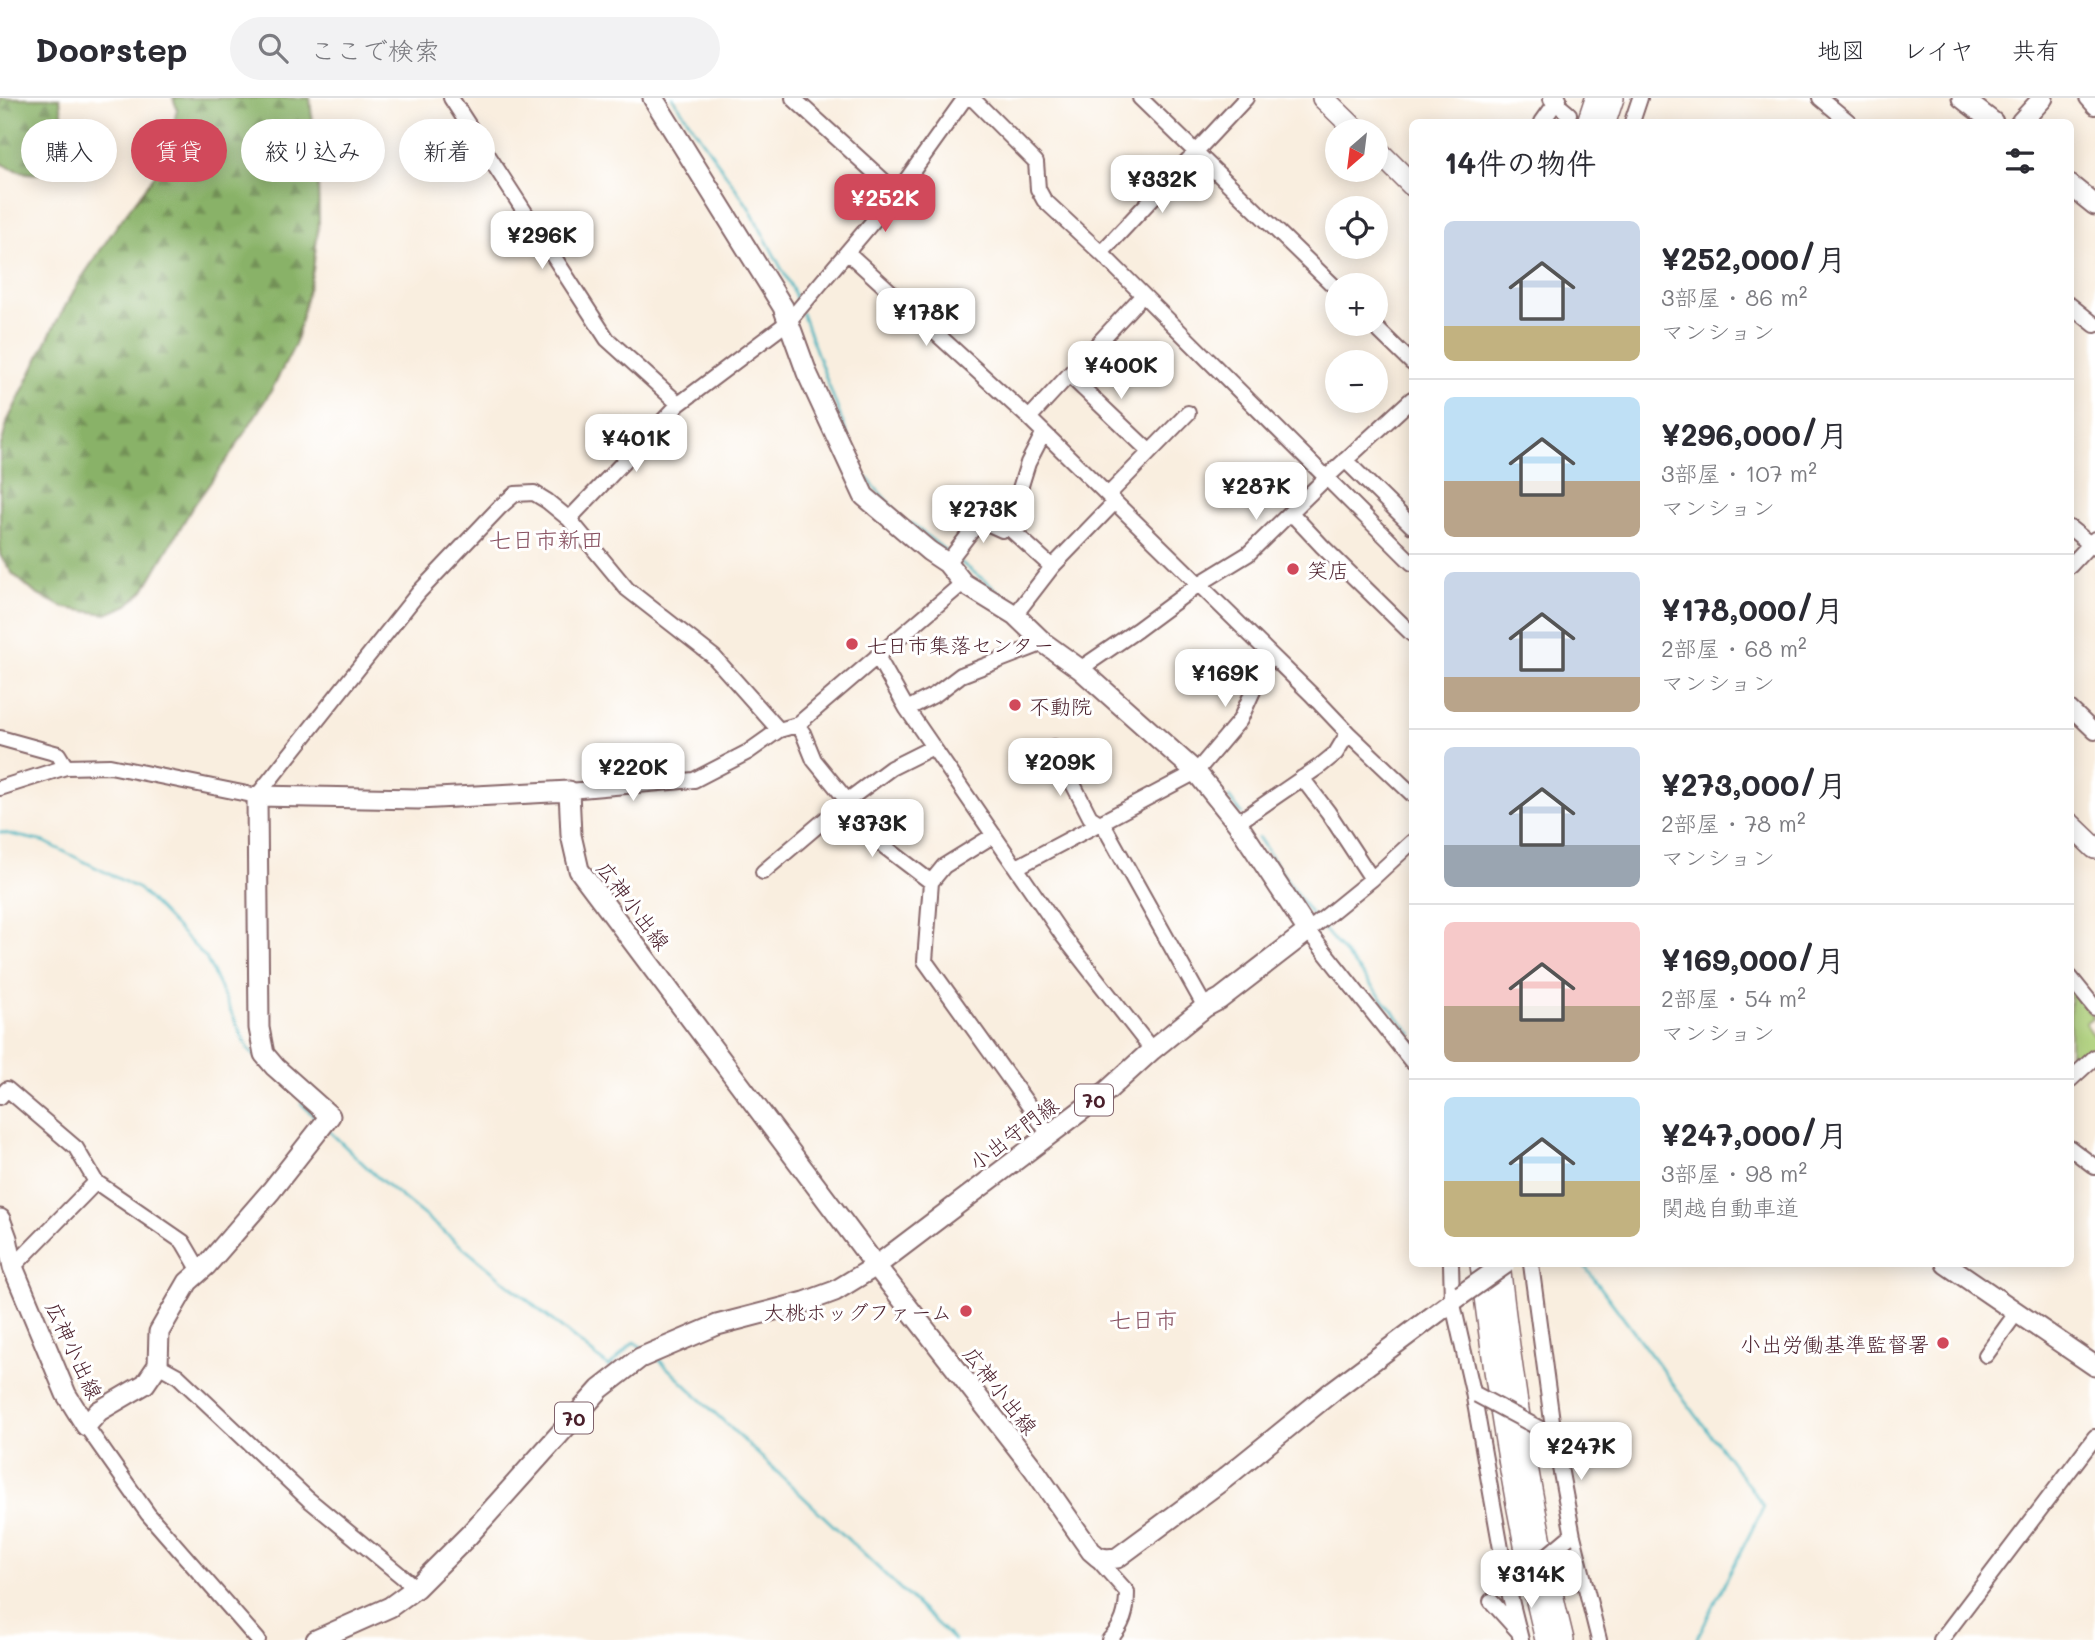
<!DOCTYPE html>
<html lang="ja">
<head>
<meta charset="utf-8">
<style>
	:root { --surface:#fff; --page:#f2f2f3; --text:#2b2b33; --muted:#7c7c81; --line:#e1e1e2; --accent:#d1495b }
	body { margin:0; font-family:Mali,"Klee One",sans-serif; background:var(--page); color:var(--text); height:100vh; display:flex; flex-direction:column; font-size:26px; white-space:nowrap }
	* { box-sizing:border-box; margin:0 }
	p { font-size:23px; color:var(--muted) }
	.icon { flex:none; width:38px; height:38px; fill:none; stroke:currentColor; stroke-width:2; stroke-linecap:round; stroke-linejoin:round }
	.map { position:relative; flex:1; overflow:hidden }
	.panel { position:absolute; left:1409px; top:21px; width:665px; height:1148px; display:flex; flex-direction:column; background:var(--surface); border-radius:10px; box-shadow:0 4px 18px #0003 }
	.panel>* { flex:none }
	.hud { position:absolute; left:21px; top:21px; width:665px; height:63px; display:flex; gap:14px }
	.needle { width:46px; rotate:208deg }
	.buttons { position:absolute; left:1325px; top:21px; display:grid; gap:14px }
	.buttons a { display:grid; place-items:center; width:63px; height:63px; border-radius:50%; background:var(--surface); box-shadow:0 4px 18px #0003; font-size:35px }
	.price { position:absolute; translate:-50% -60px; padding:0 16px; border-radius:14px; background:#fff; color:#222; font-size:23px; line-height:46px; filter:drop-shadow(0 2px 4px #0008) }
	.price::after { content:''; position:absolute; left:50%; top:42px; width:21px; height:16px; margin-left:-10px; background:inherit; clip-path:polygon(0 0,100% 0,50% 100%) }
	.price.current { background:var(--accent); color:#fff }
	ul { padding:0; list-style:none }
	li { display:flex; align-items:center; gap:21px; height:175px; padding:0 35px }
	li+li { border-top:2px solid var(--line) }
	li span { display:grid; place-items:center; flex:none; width:196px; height:140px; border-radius:10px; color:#555 }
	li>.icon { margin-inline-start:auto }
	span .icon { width:84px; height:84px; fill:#fffc; stroke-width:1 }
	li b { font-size:30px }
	h2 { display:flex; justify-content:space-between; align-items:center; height:84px; padding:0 35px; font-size:30px }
	.tag { padding:0 24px; border-radius:32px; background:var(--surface); box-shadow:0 4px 18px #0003; font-size:24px; line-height:63px }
	.tag.current { background:var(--accent); color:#fff }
	header { display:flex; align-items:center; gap:42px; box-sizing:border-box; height:98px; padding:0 35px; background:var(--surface); border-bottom:2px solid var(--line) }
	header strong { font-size:33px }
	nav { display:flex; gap:38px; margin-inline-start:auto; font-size:24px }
	.search { width:490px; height:63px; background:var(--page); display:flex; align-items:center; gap:18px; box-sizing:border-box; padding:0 24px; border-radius:38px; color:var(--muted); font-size:26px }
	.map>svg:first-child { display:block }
</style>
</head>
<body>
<header>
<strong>Doorstep</strong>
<div class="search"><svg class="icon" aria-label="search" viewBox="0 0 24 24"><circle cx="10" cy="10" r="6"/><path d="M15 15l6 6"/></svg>ここで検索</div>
<nav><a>地図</a><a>レイヤ</a><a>共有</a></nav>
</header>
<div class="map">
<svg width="2095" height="1542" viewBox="0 0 2095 1542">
	<defs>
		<pattern id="forest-firs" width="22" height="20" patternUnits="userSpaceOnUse" patternTransform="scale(1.75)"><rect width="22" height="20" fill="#89b268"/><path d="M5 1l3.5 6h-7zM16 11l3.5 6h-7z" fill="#729056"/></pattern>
	</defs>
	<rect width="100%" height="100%" fill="#fff"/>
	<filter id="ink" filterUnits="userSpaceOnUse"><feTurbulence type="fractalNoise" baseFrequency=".0143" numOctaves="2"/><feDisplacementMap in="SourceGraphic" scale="14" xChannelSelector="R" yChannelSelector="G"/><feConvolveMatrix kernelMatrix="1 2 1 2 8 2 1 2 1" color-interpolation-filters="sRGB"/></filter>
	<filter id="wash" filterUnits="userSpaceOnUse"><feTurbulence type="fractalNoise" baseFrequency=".00686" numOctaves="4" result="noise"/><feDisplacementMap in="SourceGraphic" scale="28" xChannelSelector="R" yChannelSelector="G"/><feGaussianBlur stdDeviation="1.57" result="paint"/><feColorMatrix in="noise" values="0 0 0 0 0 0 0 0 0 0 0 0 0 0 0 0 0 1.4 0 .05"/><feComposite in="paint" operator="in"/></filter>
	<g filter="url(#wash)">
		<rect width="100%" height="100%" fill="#f9eedf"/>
		<path fill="url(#forest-firs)" stroke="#6a684a" stroke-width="2" d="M0,0H60C61,16 68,34 64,51C57,86 23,77 0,65Z
			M173,0H310L318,82L319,124L313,172L295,247L271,293L231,356L192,410L144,492L128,507L107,516L84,513L65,510L36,496L13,476L0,457V351L8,322L53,230L79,184L116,129L160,70L170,43L177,11Z"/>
		<path fill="#accf77" stroke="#7b7751" stroke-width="2" d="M2070,891L2093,919L2085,925L2095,939V955L2070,975Z"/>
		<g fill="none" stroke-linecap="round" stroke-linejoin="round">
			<path stroke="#43b2be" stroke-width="2.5" d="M673,0L748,108L793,192L798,206
				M802,215L851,347
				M865,378L895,412
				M911,425L947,454
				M955,460L1014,505
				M1032,521L1076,556
				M1229,699L1242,716
				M0,734L45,744L139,791L206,860L248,951L257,960
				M1258,739L1304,807L1316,822
				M1323,830L1412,936
				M301,1005L319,1023
				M328,1032L376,1078L609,1269L634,1244L643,1250
				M1583,1166L1764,1408L1696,1542
				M657,1260L954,1542"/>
		</g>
	</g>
	<g filter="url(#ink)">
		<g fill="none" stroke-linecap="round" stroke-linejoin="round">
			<defs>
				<path id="minor" d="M451,0L607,241L679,306
					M793,0L897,95
					M970,0L975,3L1036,64L1038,91L1044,102L1101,155L1412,465
					M1140,0L1337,191
					M1820,0L1849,24
					M2087,0L2095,9
					M1551,1L1569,16
					M1542,24L1559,0
					M1632,24L1640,0
					M847,154L1029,320L1311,596L1348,635L1412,696
					M1101,155L1246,0
					M2070,207L2095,227
					M1372,226L1412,265
					M1069,277L1150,354
					M1029,320L1142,198
					M1043,336L1028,365L1008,429L1052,469
					M1345,362L1412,428
					M1108,397L1188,315
					M1291,415L1322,448L1412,536
					M569,421L679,306L788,224L897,95L965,0
					M2070,430L2095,450
					M947,465L980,422L1002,432L1008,429
					M2070,468L2095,441
					M1015,517L1052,469L1115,404
					M877,558L907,611L1063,838L1152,952
					M1080,571L1137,532L1199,486L1248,456L1327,379L1412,301
					M2070,610L2095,634
					M907,611L936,596L961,577L1044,545
					M797,627L803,635L814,662L885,749L931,784
					M0,640L58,656L66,669
					M1054,649L1090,719L1104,728L1205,909
					M1302,680L1328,714L1372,781
					M0,690L66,669L110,668L257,698L419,494L500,409L515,396L534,395L547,403L569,421L627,491L714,559L779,632
					M569,693L694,682L748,654L779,632L797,627L963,485
					M1237,725L1320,668L1336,655L1348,635
					M994,737L944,768L931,784L925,863L1049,1036
					M1412,744L1372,781L1308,833L1412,964
					M1017,769L1196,674L1240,622L1269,557
					M763,774L848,702L891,670L933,649
					M2070,879L2095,910
					M2070,982L2095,959
					M0,999L7,991L76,1050L96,1084L183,1144L200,1173
					M2070,1050L2095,1069
					M1451,1166L1452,1202L1473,1294L1508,1490L1521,1542
					M1531,1166L1554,1338L1573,1438L1599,1542
					M13,1169L96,1084
					M1986,1257L2017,1214
					M158,1267L178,1278L308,1401L416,1490
					M86,1328L148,1416L258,1542
					M1094,1457L1127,1494C1127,1514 1123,1528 1109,1542
					M1491,1503L1518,1533
					M1941,1542L2095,1339"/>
				<path id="major" d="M1962,0L1993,24
					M2021,24L2043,0
					M2070,87L2095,107
					M0,1121L7,1140L13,1169L66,1296L86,1328L99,1313L145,1286L158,1267L159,1234L188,1184L206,1168L271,1093L330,1018L275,969L264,956L259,930L257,698L418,701L569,693L571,737L579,772L876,1168L1033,1370L1091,1453L1098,1459L1106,1461L1117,1460L1224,1381L1334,1292L1461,1197
					M1946,1166L2095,1268
					M316,1542L390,1509L416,1490L469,1437L600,1291L640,1260L717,1227L805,1204L835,1193L876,1168L1107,993L1152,952L1205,909L1220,901L1308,833L1237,725L1196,674L1080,571L1044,545L1015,517L963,485L947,465L929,453L864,398L807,275L783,209L653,0"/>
				<path id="highway" d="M1323,0L1357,33
					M1588,24L1596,0
					M1605,24L1613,0
					M1376,51L1412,87
					M2070,726L2095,750
					M1481,1166C1496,1292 1516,1418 1546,1542
					M1499,1166C1513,1292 1532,1418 1563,1542"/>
			</defs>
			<use href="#minor" stroke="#87676a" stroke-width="18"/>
			<use href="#major" stroke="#87676a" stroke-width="23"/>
			<use href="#highway" stroke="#87676a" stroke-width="24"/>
			<use href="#minor" stroke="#fff" stroke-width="14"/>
			<use href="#major" stroke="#fff" stroke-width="19"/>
			<use href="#highway" stroke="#fff" stroke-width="21"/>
			<defs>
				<path id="minor-bridge" d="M1477,1297L1550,1336
					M1512,1487L1568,1440"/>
				<path id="major-bridge" d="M1461,1197L1505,1166"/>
			</defs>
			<use href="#minor-bridge" stroke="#87676a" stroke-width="18" stroke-linecap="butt"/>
			<use href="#major-bridge" stroke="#87676a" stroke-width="23" stroke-linecap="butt"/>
			<use href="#minor-bridge" stroke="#fff" stroke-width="14"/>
			<use href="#major-bridge" stroke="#fff" stroke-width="19"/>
		</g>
	</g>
	<g fill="#d1495b" stroke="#fff" stroke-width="2.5">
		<circle cx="1293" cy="471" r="7"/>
		<circle cx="852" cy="546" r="7"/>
		<circle cx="1015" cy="607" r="7"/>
		<circle cx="966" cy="1213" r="7"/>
		<circle cx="1943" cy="1245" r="7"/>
	</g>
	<g text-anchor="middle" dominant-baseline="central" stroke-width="6" stroke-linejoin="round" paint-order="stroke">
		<g fill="#fff" stroke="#80626b" stroke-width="2">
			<rect x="1075" y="986.5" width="38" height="31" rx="5"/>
			<rect x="555" y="1304.5" width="38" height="31" rx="5"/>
		</g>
		<g font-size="19" font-weight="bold" fill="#4a1f2b">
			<text x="1094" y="1002">70</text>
			<text x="574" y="1320">70</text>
		</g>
		<g font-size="21" fill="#4a1f2b" stroke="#fff" text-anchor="start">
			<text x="1307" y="471">笑店</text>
			<text x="866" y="546">七日市集落センター</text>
			<text x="1029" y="607">不動院</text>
			<text x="952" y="1213" text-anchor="end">大桃ホッグファーム</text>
			<text x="1929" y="1245" text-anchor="end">小出労働基準監督署</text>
		</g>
		<g font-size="21" fill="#4a1f2b" stroke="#fff">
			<text transform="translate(634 807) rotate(53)">広神小出線</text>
			<text transform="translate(1013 1035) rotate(-37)">小出守門線</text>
			<text transform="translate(75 1252) rotate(65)">広神小出線</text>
			<text transform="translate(1001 1292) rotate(52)">広神小出線</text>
		</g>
		<g font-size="23" fill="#864e5e" stroke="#fff">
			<text x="546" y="441">七日市新田</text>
			<text x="1143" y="1221">七日市</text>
		</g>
	</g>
</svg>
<div class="buttons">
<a><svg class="needle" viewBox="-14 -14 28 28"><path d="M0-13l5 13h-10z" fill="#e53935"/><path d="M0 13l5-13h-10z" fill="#7c7c81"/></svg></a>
<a><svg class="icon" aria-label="locate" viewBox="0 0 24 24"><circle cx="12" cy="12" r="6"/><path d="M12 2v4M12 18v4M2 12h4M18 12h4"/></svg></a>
<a>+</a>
<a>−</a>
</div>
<b class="price" style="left:1162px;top:117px">¥332K</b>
<b class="price current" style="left:885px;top:136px">¥252K</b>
<b class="price" style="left:542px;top:173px">¥296K</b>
<b class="price" style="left:926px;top:250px">¥178K</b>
<b class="price" style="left:1121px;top:303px">¥400K</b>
<b class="price" style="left:636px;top:376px">¥401K</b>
<b class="price" style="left:1256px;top:424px">¥287K</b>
<b class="price" style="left:983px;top:447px">¥273K</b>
<b class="price" style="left:1225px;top:611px">¥169K</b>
<b class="price" style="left:1060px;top:700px">¥209K</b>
<b class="price" style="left:633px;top:705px">¥220K</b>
<b class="price" style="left:872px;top:761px">¥373K</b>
<b class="price" style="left:1581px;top:1384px">¥247K</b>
<b class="price" style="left:1531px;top:1512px">¥314K</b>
<div class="hud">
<a class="tag">購入</a>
<a class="tag current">賃貸</a>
<a class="tag">絞り込み</a>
<a class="tag">新着</a>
</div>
<section class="panel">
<h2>14件の物件<svg class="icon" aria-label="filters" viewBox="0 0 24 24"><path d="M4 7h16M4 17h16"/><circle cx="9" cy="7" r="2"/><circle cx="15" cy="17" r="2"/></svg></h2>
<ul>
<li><span style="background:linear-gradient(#c9d6e8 75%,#c2b280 0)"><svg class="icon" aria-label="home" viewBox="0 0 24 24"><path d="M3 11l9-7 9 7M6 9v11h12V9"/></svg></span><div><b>¥252,000/月</b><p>3部屋 · 86 m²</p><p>マンション</p></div></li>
<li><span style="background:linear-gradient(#bfe0f5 60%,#b9a48a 0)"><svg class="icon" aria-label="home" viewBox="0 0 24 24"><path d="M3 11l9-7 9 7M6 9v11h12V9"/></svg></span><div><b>¥296,000/月</b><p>3部屋 · 107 m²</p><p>マンション</p></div></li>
<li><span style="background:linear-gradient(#c9d6e8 75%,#b9a48a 0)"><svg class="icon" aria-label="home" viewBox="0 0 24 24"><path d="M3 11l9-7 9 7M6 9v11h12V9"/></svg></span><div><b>¥178,000/月</b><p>2部屋 · 68 m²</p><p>マンション</p></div></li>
<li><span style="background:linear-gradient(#c9d6e8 70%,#9aa5b1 0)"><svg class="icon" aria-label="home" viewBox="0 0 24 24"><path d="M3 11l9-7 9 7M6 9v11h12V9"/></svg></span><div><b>¥273,000/月</b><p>2部屋 · 78 m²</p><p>マンション</p></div></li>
<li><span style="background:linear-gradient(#f6c9c9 60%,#b9a48a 0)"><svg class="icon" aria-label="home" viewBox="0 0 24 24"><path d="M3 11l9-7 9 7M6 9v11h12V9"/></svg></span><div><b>¥169,000/月</b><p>2部屋 · 54 m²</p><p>マンション</p></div></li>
<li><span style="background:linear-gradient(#bfe0f5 60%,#c2b280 0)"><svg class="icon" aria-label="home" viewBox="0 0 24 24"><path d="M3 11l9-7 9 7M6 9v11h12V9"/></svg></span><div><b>¥247,000/月</b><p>3部屋 · 98 m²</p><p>関越自動車道</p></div></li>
</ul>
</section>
</div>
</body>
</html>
